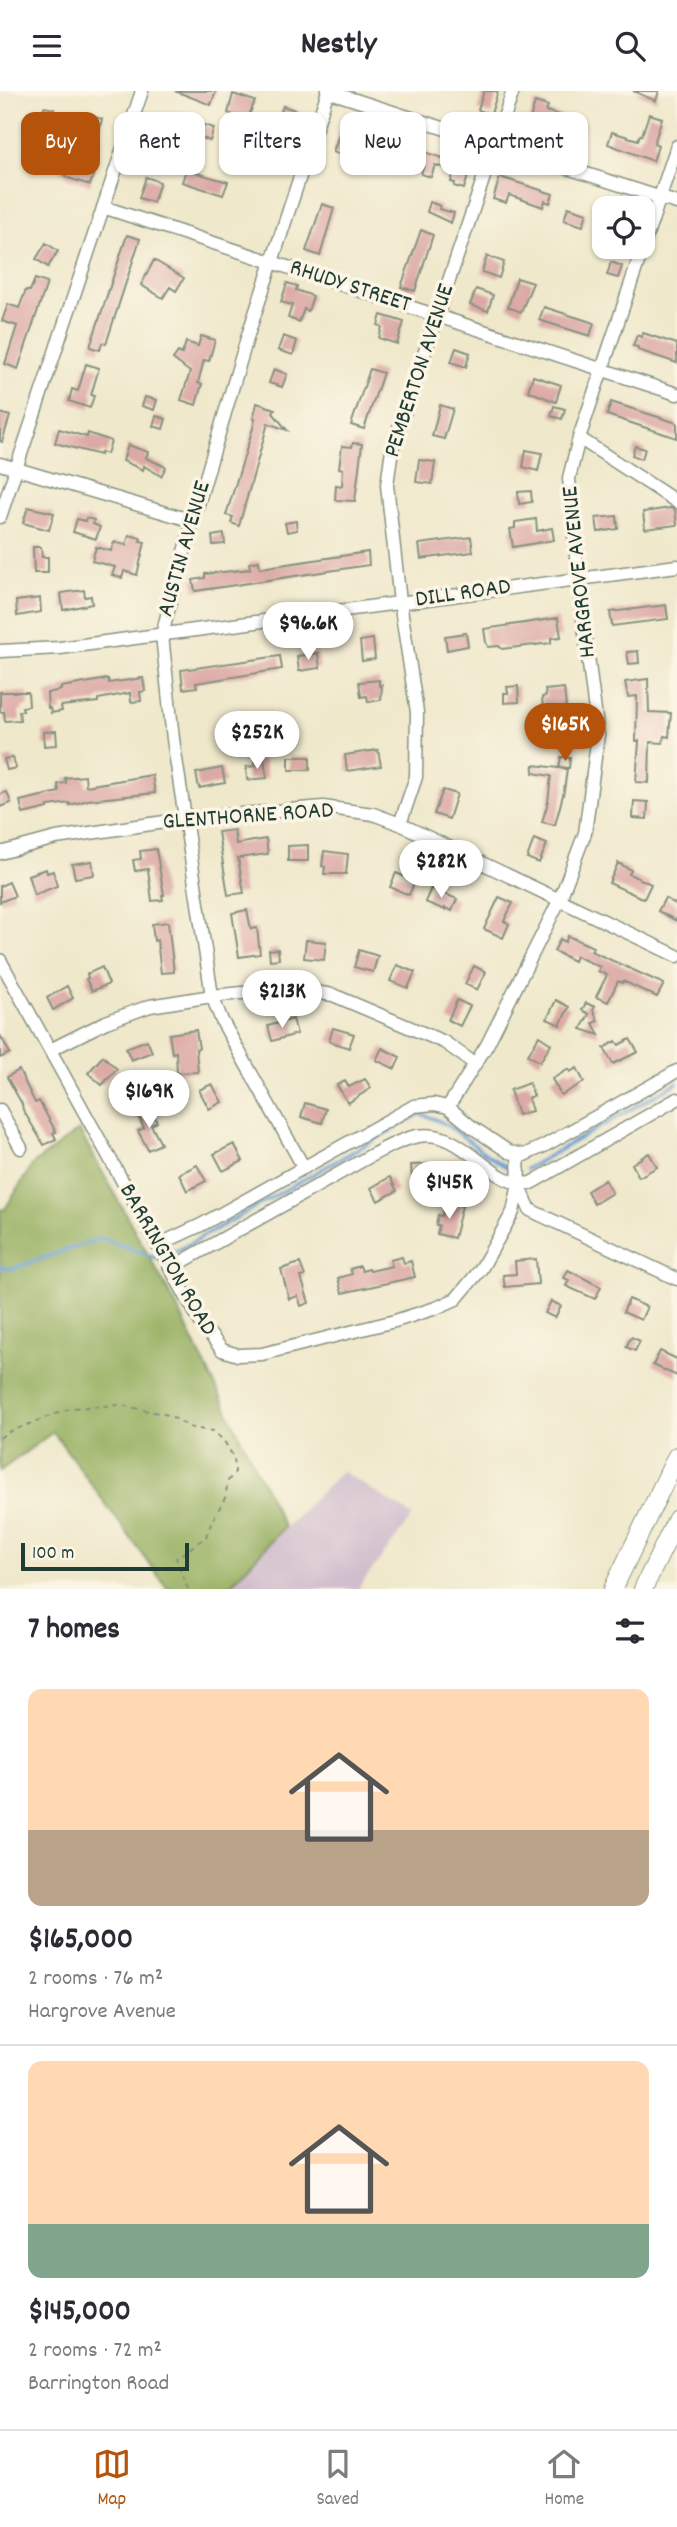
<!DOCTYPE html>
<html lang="en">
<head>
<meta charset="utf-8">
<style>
	:root { --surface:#fff; --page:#f7f7f7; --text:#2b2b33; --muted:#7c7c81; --line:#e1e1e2; --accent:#b45309 }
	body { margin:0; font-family:Dekko,sans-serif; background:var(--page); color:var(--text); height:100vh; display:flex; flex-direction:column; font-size:26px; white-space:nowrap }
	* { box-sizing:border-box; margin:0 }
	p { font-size:23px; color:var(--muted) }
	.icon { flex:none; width:38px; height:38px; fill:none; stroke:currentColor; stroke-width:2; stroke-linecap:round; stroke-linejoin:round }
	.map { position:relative; height:1498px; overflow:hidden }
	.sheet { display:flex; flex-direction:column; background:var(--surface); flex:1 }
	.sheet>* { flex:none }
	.banner { position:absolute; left:21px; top:21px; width:635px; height:63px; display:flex; gap:14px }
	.tools { position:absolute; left:592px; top:105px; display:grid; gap:14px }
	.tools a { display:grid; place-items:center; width:63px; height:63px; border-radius:14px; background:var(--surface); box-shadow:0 2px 5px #0004; font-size:35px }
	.scale { position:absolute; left:21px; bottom:18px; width:168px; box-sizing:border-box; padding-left:7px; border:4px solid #1f3d34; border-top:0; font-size:19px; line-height:24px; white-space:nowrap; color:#1f3d34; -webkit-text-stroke:5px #fcf5e5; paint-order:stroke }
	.price { position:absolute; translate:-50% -60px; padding:0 16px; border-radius:24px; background:#fff; color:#222; font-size:23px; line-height:46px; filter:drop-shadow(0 2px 4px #0008) }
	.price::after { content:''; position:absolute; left:50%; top:42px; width:21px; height:16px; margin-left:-10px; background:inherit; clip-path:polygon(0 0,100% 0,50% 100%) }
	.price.active { background:var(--accent); color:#fff }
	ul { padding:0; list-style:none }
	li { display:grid; align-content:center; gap:14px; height:371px; padding:0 28px }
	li+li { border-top:2px solid var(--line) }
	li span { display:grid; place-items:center; height:217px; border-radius:14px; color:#555 }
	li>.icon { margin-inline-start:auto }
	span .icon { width:126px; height:126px; fill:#fffc; stroke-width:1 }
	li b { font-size:30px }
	h2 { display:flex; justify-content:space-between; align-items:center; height:84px; padding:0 28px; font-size:30px }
	.chip { padding:0 24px; border-radius:14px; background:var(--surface); box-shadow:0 2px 5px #0004; font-size:24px; line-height:63px }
	.chip.active { background:var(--accent); color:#fff }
	header { display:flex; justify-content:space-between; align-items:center; height:91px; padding:0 28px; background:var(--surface); font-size:32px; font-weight:700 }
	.tab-bar { display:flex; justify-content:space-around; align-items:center; height:98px; border-top:2px solid var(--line); background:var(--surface); font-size:19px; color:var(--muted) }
	.tab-bar a { display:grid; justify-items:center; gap:4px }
	.tab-bar .active { color:var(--accent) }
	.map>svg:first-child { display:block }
</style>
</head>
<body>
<header><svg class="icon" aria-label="menu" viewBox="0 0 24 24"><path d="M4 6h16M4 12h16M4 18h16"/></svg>Nestly<svg class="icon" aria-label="search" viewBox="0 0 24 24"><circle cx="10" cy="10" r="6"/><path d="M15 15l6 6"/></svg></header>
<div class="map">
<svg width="677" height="1498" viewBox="0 0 677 1498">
	<rect width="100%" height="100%" fill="#fcf5e5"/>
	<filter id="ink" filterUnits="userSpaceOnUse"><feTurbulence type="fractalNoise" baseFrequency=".0143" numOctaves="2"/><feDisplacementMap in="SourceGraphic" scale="14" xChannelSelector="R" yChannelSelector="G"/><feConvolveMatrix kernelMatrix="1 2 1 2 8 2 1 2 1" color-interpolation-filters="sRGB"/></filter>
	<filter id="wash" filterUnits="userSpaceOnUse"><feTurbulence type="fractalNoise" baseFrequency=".00686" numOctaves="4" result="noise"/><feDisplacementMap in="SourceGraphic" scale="28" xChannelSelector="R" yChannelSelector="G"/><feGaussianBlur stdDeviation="1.57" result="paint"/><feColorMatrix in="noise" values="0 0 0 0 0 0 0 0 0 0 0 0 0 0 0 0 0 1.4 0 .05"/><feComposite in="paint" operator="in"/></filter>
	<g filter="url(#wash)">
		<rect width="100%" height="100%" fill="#efe8cb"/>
		<path fill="#d0bdcd" d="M342,1380L413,1425L359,1496L361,1498H227L251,1470Z"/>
		<path fill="#97b062" stroke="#5b764b" stroke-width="2" d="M79,1039L176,1214L284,1436L227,1498H168L53,1341L0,1380V1119L5,1118L33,1073Z"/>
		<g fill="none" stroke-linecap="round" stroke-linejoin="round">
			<path stroke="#679fd5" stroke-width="3.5" d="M526,1078L677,992
				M171,1160H177L420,1023C457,1032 477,1063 511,1078
				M0,1176L12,1178L101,1147L157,1167"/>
		</g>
		<g id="blocks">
			<path fill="#dca9a6" d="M175,0H216L211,14Z
				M484,0H498L491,23L478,19Z
				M633,0H659L656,10Z
				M233,3L255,10L247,29L228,22Z
				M535,11L548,15L546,20L585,32L581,45L529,31Z
				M283,15L298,20L292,38L277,33Z
				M44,16L54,18L51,27L41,25Z
				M649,23L662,27L654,53L658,55L653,70L608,53L612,41L638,49L640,44H642Z
				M91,25L102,28L95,59L80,54Z
				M201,33L214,37L210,50L197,45Z
				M340,40L360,47L362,42L384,49L385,44L399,49L390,74L348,60L346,66L333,61Z
				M150,46L177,56L174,64L157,66L144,62Z
				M422,60L457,72L459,68L472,72L464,98L454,95L455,92L451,91L454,80L435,74L431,86L421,83L424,74L419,69Z
				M68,70L95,79L90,94L65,86L66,83L60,81L64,72L67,73Z
				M186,79L228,91L223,104L182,91Z
				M146,86L160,91L153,111L139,107Z
				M500,86L553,103L550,112L545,110L543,116L509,104L506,112L493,108Z
				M430,111L440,115L439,118L454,122L451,132L427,121Z
				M322,113L334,117L320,165L306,160Z
				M568,116L587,122L583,135L564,129Z
				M421,139L433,144L415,200L401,196Z
				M127,144L140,148L106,253L102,252L100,259L90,256Z
				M46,152L58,160L48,176L36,168Z
				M487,165L504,171L499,187L482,181Z
				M154,169L184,187L176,200L170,196L163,207L141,194Z
				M611,171L622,175L618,187L607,184Z
				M517,187L533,192L521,221L508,216Z
				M35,188L47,192L18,278L5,273L17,235L2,230L8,213L19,217L26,199L30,200Z
				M287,192L297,195L296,199L313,205L308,220L304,218L299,231L288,227L292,214L281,211Z
				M476,198L493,204L488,220L470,214Z
				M544,216L594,232L590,245L539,229Z
				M381,224L404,231L397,253L379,247L382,236L378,234Z
				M643,242L677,253V272L638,259V256L633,255L637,244L641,246Z
				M201,245L215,249L209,270L204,269L198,292L202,293L196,314L181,309L190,281L173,268L178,261L182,263L186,251L198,255Z
				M283,245L297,250L293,264L278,259Z
				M456,257L470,262L466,276L451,271Z
				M86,273L99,277L91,304L94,305L90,317L69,310L72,298L78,300Z
				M274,278L287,283L282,296L269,292Z
				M370,278L383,282L364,338L351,334Z
				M533,285L561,294L556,311L528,300Z
				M145,306L157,309L154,319L142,315Z
				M611,311L677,332V347L607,324Z
				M257,312L275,318L273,322L287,339L268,332L239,435L231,432L233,426L226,424L253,337L255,328L253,327Z
				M440,314L453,318L444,348L432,345Z
				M554,315L565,318L562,328L551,325Z
				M0,322L10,325L2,351L0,350Z
				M156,325L166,328L163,338L153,335Z
				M59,338L87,346L88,342L111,350L107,363L101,361L100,364L55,352Z
				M353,352L362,353L355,410L335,409L336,394L342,395L343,378L339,377L342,355L352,356Z
				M128,354L148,361L146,367L166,376L161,385L144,375L143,379L123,370Z
				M635,355L645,358L642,368L632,364Z
				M526,359L542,362L538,380L523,376Z
				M419,369L435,371L432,393L416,391Z
				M531,400L532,411L519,413L518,401Z
				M28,416L54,422L49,439L23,432Z
				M670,417L675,419L677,434L645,438L643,421Z
				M617,425L618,438L598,441L596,427Z
				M86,427L94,429L93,433L100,436L96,448L73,441L77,428L85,430Z
				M536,428L537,440L552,437L554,449L513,456L510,438L515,437V431Z
				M296,430L297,439L287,441L285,432Z
				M224,443L225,453L213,454L212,445Z
				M129,444L141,447L140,450L145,451L137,484L124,480L122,487L112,484L115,476L92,470L96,456L111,460L114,451L126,454Z
				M471,446L473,461L421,468L419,453Z
				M33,456H41L42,466H48V482H34Z
				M368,461L369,474L195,500L193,489L205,487V483L250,478L249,472L259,470L260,477Z
				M84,499L85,506L91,505L92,513L63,519L61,502Z
				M40,507L41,521L17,525L16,510Z
				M666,514L668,528L612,535L610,521Z
				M558,527L561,546L551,547V552L502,558L499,555L488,556L486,551L484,538Z
				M466,542L468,555L447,559L445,545Z
				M373,548L375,568L362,570L360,550Z
				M638,560L639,572L629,573L627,561Z
				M318,562L320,577L299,580L297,565Z
				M280,565L282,578L196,592L197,596L183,598L181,579Z
				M143,587L145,600L140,601L141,610L131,611L130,602L98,608V611L61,615L62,620L51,622L50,617H48L47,602L61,599V596L108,588L109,592Z
				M648,588L649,621L671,622L669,646L664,645L663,652L650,651L649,692L636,691L639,650H636L637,605L628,606L625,591Z
				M379,589V595L382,594L381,609L368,611L367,605L361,606L359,591Z
				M518,595L519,611L504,612V602H508L507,596Z
				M564,597L566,618L551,620V616L543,617L542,606L546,605L545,599Z
				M0,601H28L29,615L22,616L23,620H19L20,629L5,630L4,621H0Z
				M271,631L273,645L259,647L257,633Z
				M56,640L57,654L44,655L43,641Z
				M378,659L381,675L347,680L345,664Z
				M13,666L16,677L7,679L4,668Z
				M289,666H310V679H289Z
				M561,666L570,667L569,677L559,676Z
				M264,668L267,687L247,689L246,676L255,675L254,669Z
				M534,674L567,678L564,700L555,734L542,731L548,711L551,685L533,682Z
				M222,677L225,692L199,697L196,682Z
				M152,684L155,702L88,709L70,714L69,712L48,715V717L23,723L20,710L59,701L58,693L66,692L65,687L85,685L86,695Z
				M443,699L457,703L449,728L434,723Z
				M7,701L11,712L0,716V703Z
				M634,710L648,711L647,728L633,727Z
				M234,739L236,753L266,748L268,763L238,767L244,802L228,804L218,741Z
				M534,748L547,753L539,772L527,767Z
				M308,754V770H288V755Z
				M156,758L164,804H162L163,809L152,810L148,778L135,780L133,769L141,768L140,760Z
				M324,760L348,763L346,783H324L325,776L322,775Z
				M92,770L94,784L75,787L72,773Z
				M618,772L631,779L629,783L651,793L644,808L609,792Z
				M46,778L47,782L53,780L57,795L34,804L28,784Z
				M396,782L415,790L409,804L390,796Z
				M9,791L15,805L0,811V795Z
				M431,797L457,808L452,820L445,817V819L425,811Z
				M499,806L513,812L504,830L509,833L503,847L484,838Z
				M665,807L677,814V830L658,820Z
				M247,819L251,838L257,837L260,863L239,866L232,822Z
				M168,831L174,881L161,882L157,849L154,850L152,833Z
				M568,845L593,856L591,860L664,893L657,906L623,890L622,892L618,890L608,911L596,906L607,884L598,880L600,876L576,865L574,870L554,860L560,848L565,851Z
				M306,849L326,851L324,869L304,867Z
				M278,858L279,868L270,869L269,859Z
				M359,859L378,865L373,881L354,876Z
				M397,874L415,881L408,897L390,890Z
				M474,875L486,881L477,899L465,893Z
				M102,876L109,893L92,900L86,888L88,887L87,883Z
				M67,895L73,907L53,919L47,907Z
				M457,909L470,915L460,935L448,929Z
				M556,909L569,916L560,934L547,928Z
				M586,912L595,916L593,919L598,930L593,932L599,944L581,938L589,923L582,919Z
				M293,928L297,943L272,950L268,935Z
				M333,937L354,943L349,957L329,950Z
				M196,939L199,957L196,958L198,981L177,982L176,961L172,962L169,943Z
				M0,944L10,962L0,967Z
				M539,945L551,953L540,971L528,964Z
				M630,948L638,961L613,973L604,957L616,950L619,954Z
				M147,949L152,961L131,969L126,957Z
				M382,957L400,966L395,978L376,969Z
				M103,965L117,978L102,994L88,982Z
				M577,977L584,991L561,1004L552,988L569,978L570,981Z
				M19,979L35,1012L39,1010L56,1041L53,1042L56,1048L44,1054L23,1019L22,1013L7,986Z
				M365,988L371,997L348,1012L337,994L345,990L349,996Z
				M529,992L534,1005L528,1007L532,1020L518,1024L510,999Z
				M212,993L222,1011L209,1018L199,999Z
				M305,1012L326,1018L322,1032L301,1026Z
				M151,1019L157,1031L151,1034L161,1053L148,1059L138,1040L144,1037L138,1025Z
				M234,1053L243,1070L223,1080L214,1063Z
				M649,1062L657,1076L639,1086L632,1073Z
				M433,1073V1088L412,1089L411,1074Z
				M197,1074L206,1090L187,1100L179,1083Z
				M390,1086L397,1100L378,1110L371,1097Z
				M605,1089L612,1102L594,1113L587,1100Z
				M450,1112L462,1115L454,1147L437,1143L439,1134H436L438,1124L442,1125L444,1117L449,1119Z
				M402,1166L404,1172L411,1170L415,1186L342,1202L338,1187L352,1183L350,1178L360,1175L362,1180L369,1178L370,1180L392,1175L390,1169Z
				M536,1168L538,1193L505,1196L503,1184L516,1183L515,1170Z
				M300,1172L305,1185L301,1186L309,1212L301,1215L298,1205L289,1208L281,1178Z
				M568,1179L601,1196L595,1208L566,1195L569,1189L564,1187Z
				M629,1208L647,1216L641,1229L623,1221Z
				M551,1210L561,1215L555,1227L545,1222Z
				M631,1246L640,1250L635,1260L626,1256Z
				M660,1260L677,1268V1285L653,1274Z"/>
		</g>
	</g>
	<g filter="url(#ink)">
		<use href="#blocks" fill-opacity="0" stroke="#879280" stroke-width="2"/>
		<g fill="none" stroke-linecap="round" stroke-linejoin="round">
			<defs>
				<path id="minor" d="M327,0L677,112
					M103,116L677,303
					M579,347L677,411
					M0,373L193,430
					M0,426L142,0
					M0,560L60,557L677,475
					M400,733L416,686L417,621L400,511L387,394L392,358L513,0
					M0,762L56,747L185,728L323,716L373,723L400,733L677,865
					M0,869L201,1232L222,1259L238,1264L262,1263L395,1230L436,1217L456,1208L481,1178L513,1121L519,1093L518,1064
					M50,959L106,931L150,915L212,905L290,897L333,904L444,951L475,973
					M448,1016L487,954L560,808L585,742L598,644L578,487L569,387L579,347L677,55
					M0,1019L21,1057
					M304,1077L222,930L212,905L173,648L162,544L178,481L248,244L328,0
					M519,1094L530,1119L677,1188
					M158,1154L201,1134L414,1015L434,1013L448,1016L472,1036L509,1061L524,1064L544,1055L677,980
					M171,1177L372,1064C386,1057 401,1048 418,1045C466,1037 489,1098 531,1092L677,1008"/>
				<path id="highway" d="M613,1498L677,1365
					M643,1498L677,1428"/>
			</defs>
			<use href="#minor" stroke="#879280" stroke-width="15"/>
			<use href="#highway" stroke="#879280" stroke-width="20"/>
			<path stroke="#879280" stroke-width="2" stroke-dasharray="5 5" stroke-linecap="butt" d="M0,1347L6,1342L71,1317L120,1314L169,1324L192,1337L213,1340L224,1350L234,1367L235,1381L228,1390L225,1407L212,1430L206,1446L176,1467L188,1498"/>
			<use href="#minor" stroke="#fff" stroke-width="12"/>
			<use href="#highway" stroke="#fff" stroke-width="18"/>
		</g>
	</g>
	<g text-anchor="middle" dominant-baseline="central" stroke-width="7" stroke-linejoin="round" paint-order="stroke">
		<g font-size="24" fill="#1f3d34" stroke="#fcf5e5">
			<text transform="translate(350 196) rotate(18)">RHUDY STREET</text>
			<text transform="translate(420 280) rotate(-72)">PEMBERTON AVENUE</text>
			<text transform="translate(185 458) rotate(-74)">AUSTIN AVENUE</text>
			<text transform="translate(580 481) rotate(-96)">HARGROVE AVENUE</text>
			<text transform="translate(463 503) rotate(-8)">DILL ROAD</text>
			<text transform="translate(248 726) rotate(-4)">GLENTHORNE ROAD</text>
			<text transform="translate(167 1169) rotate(60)">BARRINGTON ROAD</text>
		</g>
	</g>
</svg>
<div class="tools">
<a><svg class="icon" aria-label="locate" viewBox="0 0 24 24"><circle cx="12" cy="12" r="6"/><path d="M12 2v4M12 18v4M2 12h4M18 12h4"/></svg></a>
</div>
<div class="scale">100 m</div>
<b class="price" style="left:308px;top:571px">$96.6K</b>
<b class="price active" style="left:565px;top:672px">$165K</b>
<b class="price" style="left:257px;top:680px">$252K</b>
<b class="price" style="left:441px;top:809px">$282K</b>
<b class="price" style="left:282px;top:939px">$213K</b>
<b class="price" style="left:149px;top:1039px">$169K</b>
<b class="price" style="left:449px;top:1130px">$145K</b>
<div class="banner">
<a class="chip active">Buy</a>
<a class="chip">Rent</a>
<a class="chip">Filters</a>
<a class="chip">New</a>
<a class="chip">Apartment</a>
</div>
</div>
<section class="sheet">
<h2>7 homes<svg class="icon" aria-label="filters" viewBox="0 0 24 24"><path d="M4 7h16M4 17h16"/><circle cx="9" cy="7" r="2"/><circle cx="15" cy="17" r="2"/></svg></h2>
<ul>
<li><span style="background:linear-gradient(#ffd9b3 65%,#b9a48a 0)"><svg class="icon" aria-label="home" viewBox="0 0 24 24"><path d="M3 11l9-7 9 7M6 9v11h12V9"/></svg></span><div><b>$165,000</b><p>2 rooms · 76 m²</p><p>Hargrove Avenue</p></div></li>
<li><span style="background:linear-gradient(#ffd9b3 75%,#7fa58c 0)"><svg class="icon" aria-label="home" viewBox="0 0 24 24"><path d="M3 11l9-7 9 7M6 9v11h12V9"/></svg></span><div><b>$145,000</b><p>2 rooms · 72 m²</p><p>Barrington Road</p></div></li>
</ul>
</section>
<nav class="tab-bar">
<a class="active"><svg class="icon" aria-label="map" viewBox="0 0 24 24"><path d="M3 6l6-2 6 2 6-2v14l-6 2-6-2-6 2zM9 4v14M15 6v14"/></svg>Map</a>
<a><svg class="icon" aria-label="saved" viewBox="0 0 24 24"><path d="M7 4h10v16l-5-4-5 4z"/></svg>Saved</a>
<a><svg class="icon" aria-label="home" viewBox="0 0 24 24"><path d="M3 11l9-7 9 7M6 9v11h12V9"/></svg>Home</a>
</nav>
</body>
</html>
